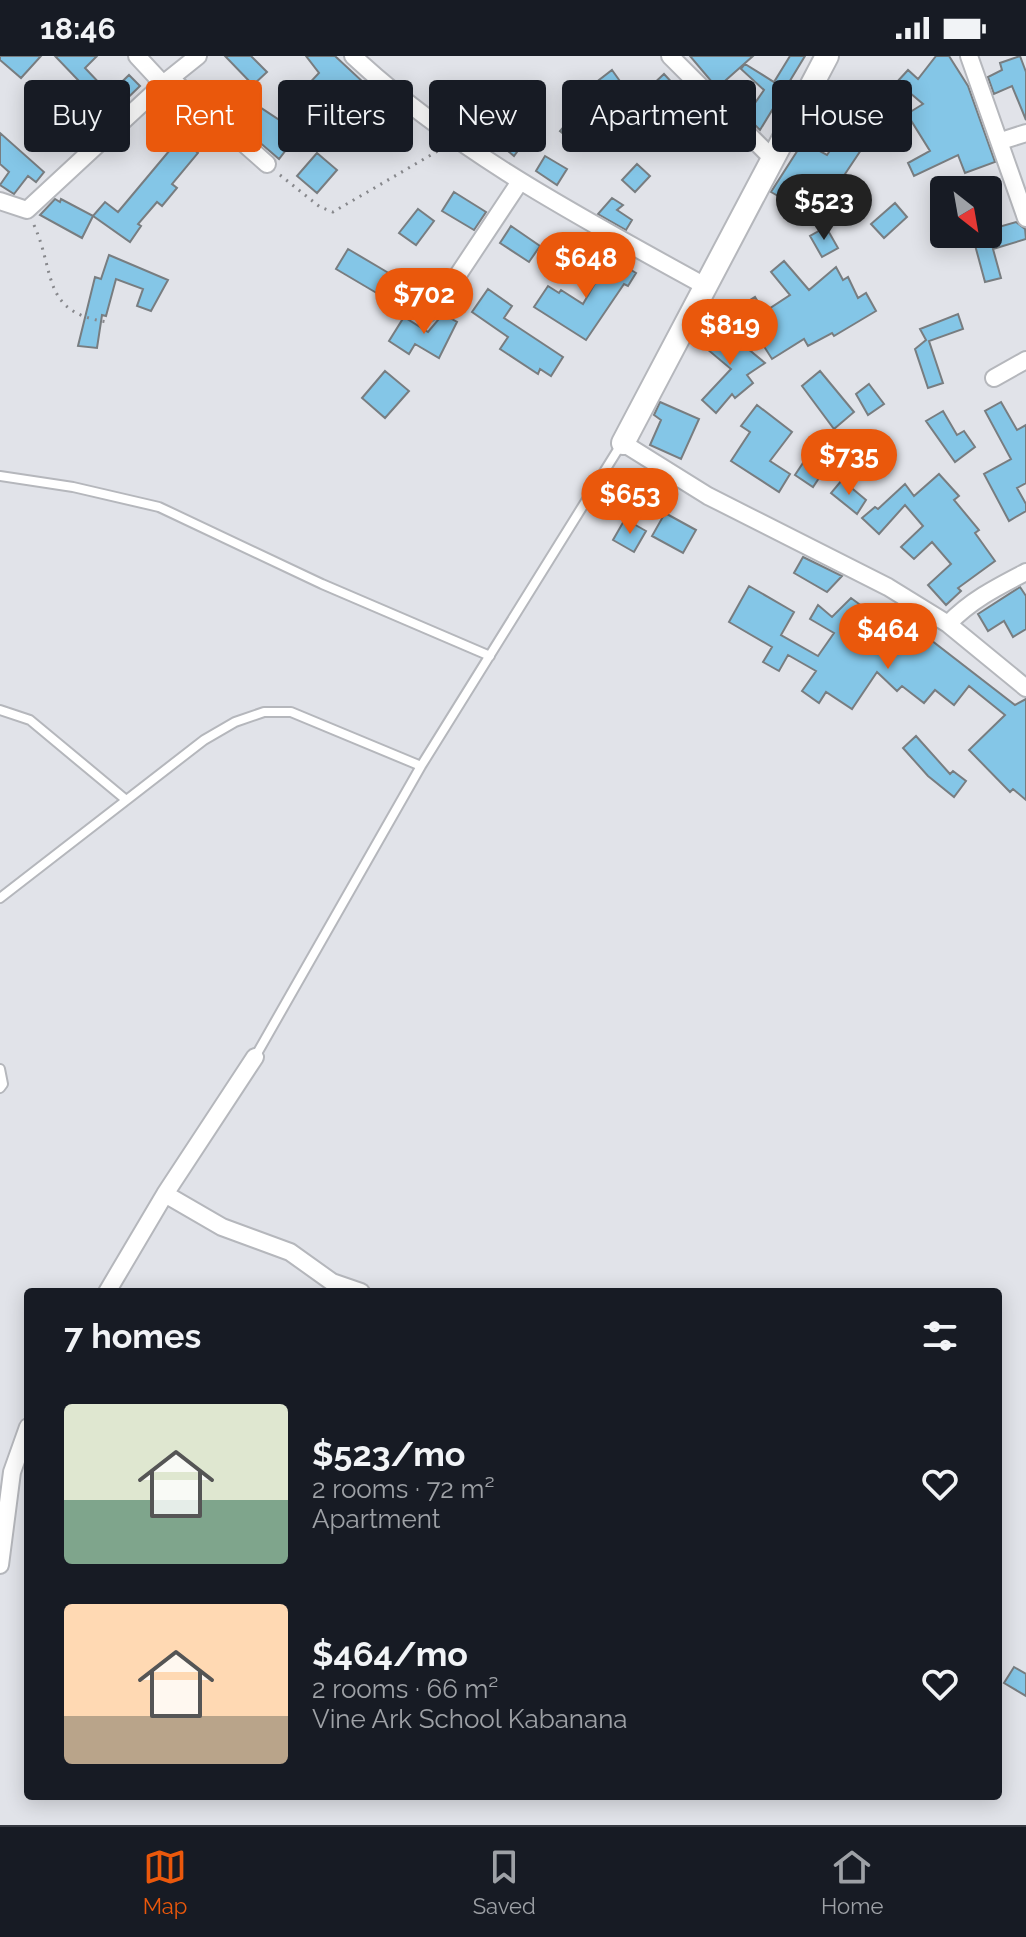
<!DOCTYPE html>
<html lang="en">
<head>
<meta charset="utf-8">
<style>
	:root { --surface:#171b24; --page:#20242c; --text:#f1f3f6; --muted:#9ea1a6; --line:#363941; --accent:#ea580c }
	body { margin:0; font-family:Raleway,sans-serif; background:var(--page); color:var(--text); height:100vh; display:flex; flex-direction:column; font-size:30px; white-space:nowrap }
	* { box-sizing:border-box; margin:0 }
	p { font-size:26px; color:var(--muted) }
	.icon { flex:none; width:44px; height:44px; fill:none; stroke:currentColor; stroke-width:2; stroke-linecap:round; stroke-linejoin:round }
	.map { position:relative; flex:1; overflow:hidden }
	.panel { position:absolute; left:24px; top:1232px; width:978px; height:512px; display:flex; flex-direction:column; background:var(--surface); border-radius:8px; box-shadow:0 4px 20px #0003 }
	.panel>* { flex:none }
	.banner { position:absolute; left:24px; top:24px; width:978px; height:72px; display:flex; gap:16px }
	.needle { width:52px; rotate:149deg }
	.tools { position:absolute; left:930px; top:120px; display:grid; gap:16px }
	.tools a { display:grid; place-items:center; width:72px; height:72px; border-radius:8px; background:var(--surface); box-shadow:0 4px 20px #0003; font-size:40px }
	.price { position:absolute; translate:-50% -68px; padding:0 18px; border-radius:28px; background:var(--accent); color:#fff; font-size:26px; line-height:52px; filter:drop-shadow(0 2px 4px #0008) }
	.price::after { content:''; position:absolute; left:50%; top:48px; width:24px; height:18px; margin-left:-12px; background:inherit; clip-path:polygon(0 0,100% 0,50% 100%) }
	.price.current { background:#222; color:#fff }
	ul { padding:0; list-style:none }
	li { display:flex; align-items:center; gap:24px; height:200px; padding:0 40px }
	li span { display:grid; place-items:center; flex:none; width:224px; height:160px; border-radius:8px; color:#555 }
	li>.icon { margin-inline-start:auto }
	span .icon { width:96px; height:96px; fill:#fffc; stroke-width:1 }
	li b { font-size:34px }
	h2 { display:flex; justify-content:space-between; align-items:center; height:96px; padding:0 40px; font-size:34px }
	.chip { padding:0 28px; border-radius:8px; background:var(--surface); box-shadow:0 4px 20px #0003; font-size:28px; line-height:72px }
	.chip.current { background:var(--accent); color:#fff }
	.status { display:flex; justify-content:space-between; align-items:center; height:56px; padding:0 40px; background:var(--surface); direction:ltr }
	.status svg { height:22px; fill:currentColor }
	.menu { display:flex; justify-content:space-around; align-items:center; height:112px; border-top:2px solid var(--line); background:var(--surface); font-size:22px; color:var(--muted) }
	.menu a { display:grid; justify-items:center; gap:4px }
	.menu .current { color:var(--accent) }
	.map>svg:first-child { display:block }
</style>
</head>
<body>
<div class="status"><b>18:46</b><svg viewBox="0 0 49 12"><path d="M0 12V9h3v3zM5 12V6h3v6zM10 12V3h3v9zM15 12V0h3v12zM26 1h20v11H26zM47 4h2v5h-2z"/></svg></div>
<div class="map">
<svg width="1026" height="1769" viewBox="0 0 1026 1769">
	<rect width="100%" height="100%" fill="#e1e3e9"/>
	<path fill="#84c6e7" stroke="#787d80" stroke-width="2" d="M0,0H41L21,22L0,4Z
		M55,0H97L85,12L104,32L76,59L59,41L78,24Z
		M225,0H251L267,16L253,29Z
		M306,0H335L363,26L349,43L355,48L352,51L366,63L347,85L322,64L328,57L303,34L319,17Z
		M690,0H753L717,32Z
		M790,0H805L760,74L746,60L764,34L741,13L745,8L774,26Z
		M936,0H949L968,30L995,106L965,117L958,99L914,120L908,107L930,95L907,58L923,48L897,26L908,14L918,23Z
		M1020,0L1026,16V64L1012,30L994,38L988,21L1002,14L1000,7Z
		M612,14L622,28L592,51L585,39L590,31Z
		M664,18L677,32L679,30L694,51L683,60L675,51L651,72L627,46L647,28L650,31Z
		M129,19L140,30L113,56L102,45Z
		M252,46L299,77L279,103L236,66Z
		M585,46L600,59L576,88L560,75Z
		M521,65L533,74L514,100L502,90Z
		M848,68L869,82L839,127L830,122L810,158L771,136L803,86L827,99Z
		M0,77L44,116L36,126L28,120L14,138L0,129L9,116L0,108Z
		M180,82L198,97L172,128L177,132L162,150L157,146L138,168L141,170L130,186L93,160L82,182L40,159L55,143L60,146L61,143L93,160L105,146L118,156Z
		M317,97L337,114L317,137L297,120Z
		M545,100L567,113L557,129L536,115Z
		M637,108L650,120L635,136L622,124Z
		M454,136L486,156L474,174L442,155Z
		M612,142L623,149L617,154L632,164L626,174L598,158Z
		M895,147L907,161L884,182L871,168Z
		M418,153L434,165L416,189L399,177Z
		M1016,166L1025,173L1026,183L993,193L1001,222L985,226L972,178H988V174Z
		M511,170L540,190L529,206L500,187Z
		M826,171L838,192L822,201L810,180Z
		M348,193L392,219L380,239L336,213Z
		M109,199L168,224L151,255L137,250L143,233L116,223L106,260L102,259L97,292L78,290L95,221L101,223Z
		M610,201L636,217L628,230L624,228L586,284L534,251L548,230L559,237L561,234L583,248Z
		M784,205L809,234L836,211L843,224L848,221L858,242L866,237L876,255L834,280L832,277L808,290L804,283L772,303L739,251L755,241L764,256L790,239L771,216Z
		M488,233L512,250L504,262L563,301L551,320L540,313L538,318L500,293L508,281L472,256Z
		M443,258L457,266L439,302L415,288L409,298L389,285L404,261L428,276Z
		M958,258L963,273L929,285L943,327L928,332L915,293L926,284L920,273Z
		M718,268L765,307L747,319L753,327L735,342L732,338L716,357L702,344L731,313L701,288Z
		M385,315L409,335L385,362L362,342Z
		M820,315L854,356L834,373L802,330Z
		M869,328L884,348L868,359L856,338Z
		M660,346L699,363L681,403L650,389L661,364L654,359Z
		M1001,346L1017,374L1026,369V427L1017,432L1026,448V455L1009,465L984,418L1011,403L985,355Z
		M757,349L792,376L770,405L790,418L779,436L731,405L750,376L741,370Z
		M943,355L957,379L964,375L975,391L955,406L926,365Z
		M803,407L821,419L813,431L795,419Z
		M939,418L959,440L954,444L979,474L975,477L995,505L958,532L961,535L946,549L928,529L951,508L932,486L914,503L901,491L923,470L905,449L879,478L862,462L875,451L878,453L905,428L914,440Z
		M842,424L866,444L857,458L831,437Z
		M665,457L696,474L683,497L652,480Z
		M625,463L646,475L634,496L613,484Z
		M803,501L842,520L827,536L794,517Z
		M749,530L794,556L781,579L818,600L834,577L810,563L818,549L832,561L851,542L886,568L897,553L912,563L909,567L1015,649L1026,643V744L1013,733L1010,736L969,694L1005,659L969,630L954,649L935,634L924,647L902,630L897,635L877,616L852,653L826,636L819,647L802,635L816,615L788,599L779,615L763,606L772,591L729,566Z
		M1020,531L1026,540V573L1013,581L1004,565L988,575L978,558Z
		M916,680L950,718L953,715L966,725L954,741L928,720L903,692Z
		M1014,1611L1026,1618V1640L1004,1627Z"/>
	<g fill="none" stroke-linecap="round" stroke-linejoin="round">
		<defs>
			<path id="lane" d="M0,420L73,431L159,451L322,528L490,600
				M0,654L30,664L125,743
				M0,842L204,684L235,666L264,656H291L421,710L622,387
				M255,1001L421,710
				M0,1013L3,1028L0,1032"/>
			<path id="street" d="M137,0L163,28
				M353,0C457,97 582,162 705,230
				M670,0L772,102
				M969,0L1026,162
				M171,23L267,108
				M1001,85L1026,77
				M0,145L27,154L163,28L198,0
				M429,257L442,243L519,127
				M994,322L1026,304
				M623,387L708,440L888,531L948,568L1026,632
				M948,568C971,544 997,531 1026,516
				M165,1138L222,1171L290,1196L332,1226L361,1236
				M107,1236L165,1138L255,1001
				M0,1509L12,1416L28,1371"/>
			<path id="secondary" d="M623,387L827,0"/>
		</defs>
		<use href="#lane" stroke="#b5b7bc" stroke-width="12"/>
		<use href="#street" stroke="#b5b7bc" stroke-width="20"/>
		<use href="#secondary" stroke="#b5b7bc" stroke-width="26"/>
		<path stroke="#87888c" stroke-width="3" stroke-dasharray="2 6" stroke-linecap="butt" d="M280,119L320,151L333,156L443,92
			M34,169C56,218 41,256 107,266"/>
		<use href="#lane" stroke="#fff" stroke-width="8"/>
		<use href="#street" stroke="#fff" stroke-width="16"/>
		<use href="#secondary" stroke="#fff" stroke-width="22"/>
	</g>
</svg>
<div class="tools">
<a><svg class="needle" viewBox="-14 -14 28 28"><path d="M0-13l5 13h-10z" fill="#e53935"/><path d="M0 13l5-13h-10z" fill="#9ea1a6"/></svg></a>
</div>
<b class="price current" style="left:824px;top:186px">$523</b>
<b class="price" style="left:586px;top:244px">$648</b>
<b class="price" style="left:424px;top:280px">$702</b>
<b class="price" style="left:730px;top:311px">$819</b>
<b class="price" style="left:849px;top:441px">$735</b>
<b class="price" style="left:630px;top:480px">$653</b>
<b class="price" style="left:888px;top:615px">$464</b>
<div class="banner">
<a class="chip">Buy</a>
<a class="chip current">Rent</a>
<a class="chip">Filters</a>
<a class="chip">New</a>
<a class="chip">Apartment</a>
<a class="chip">House</a>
</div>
<section class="panel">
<h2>7 homes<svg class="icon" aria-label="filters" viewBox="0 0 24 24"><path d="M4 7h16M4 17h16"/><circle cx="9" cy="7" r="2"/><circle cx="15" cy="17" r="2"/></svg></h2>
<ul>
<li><span style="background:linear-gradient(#dfe7d0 60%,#7fa58c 0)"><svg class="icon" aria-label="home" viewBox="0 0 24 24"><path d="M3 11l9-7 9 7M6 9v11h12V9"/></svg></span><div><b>$523/mo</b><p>2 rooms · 72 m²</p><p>Apartment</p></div><svg class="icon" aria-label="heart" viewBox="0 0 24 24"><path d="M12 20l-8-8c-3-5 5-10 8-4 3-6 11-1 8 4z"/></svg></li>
<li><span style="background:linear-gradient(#ffd9b3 70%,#b9a48a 0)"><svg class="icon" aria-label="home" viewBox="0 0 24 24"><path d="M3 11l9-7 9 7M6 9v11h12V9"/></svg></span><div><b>$464/mo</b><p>2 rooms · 66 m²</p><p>Vine Ark School Kabanana</p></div><svg class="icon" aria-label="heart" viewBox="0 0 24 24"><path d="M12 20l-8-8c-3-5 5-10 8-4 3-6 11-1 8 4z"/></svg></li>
</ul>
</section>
</div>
<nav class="menu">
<a class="current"><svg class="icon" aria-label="map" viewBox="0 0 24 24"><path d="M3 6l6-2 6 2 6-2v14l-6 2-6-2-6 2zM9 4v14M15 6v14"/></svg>Map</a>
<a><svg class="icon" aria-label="saved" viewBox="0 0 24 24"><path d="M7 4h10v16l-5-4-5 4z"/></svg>Saved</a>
<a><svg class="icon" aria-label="home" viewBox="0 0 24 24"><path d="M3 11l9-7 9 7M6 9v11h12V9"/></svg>Home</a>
</nav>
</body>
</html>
